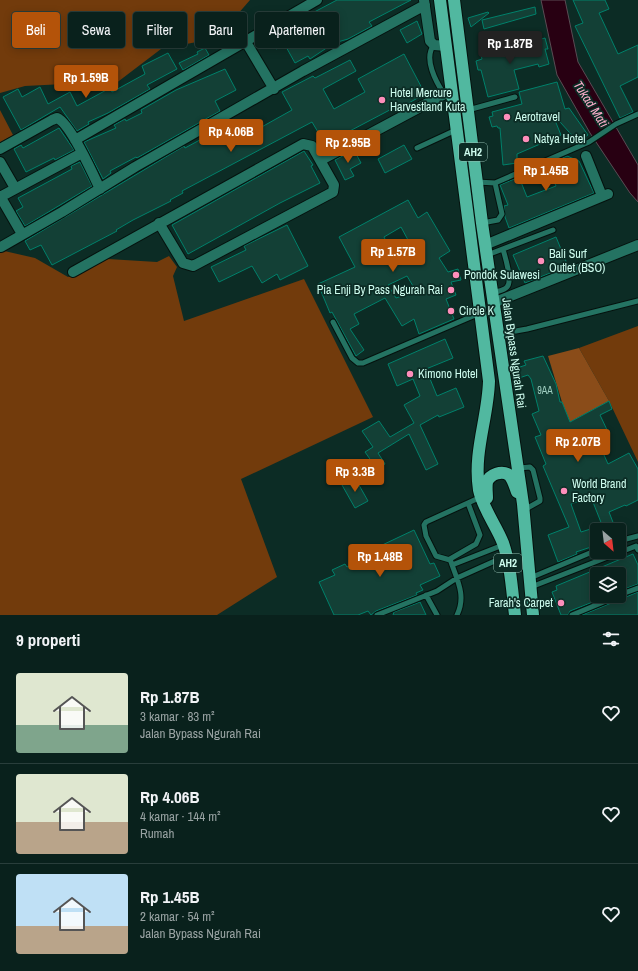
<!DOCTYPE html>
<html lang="id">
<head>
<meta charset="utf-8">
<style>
	:root { --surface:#09211c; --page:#122925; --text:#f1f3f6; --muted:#99a3a3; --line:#293e3b; --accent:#b45309 }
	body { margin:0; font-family:"Archivo Narrow",sans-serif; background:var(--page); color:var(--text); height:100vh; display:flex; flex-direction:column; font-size:15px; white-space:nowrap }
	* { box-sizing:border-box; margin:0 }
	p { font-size:13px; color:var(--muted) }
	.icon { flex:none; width:22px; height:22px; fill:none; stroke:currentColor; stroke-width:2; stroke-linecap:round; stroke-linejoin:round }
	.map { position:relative; height:615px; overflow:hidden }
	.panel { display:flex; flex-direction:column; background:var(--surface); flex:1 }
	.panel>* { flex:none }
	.guide { position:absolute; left:12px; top:12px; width:400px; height:36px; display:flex; gap:8px }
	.needle { width:26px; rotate:152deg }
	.controls { position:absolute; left:590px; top:523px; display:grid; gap:8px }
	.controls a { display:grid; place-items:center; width:36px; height:36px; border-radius:4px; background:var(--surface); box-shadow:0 2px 10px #0003,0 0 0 1px var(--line); font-size:20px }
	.price { position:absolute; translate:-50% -34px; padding:0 9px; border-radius:4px; background:var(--accent); color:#fff; font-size:13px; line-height:26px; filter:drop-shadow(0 1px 2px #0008) }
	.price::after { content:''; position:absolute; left:50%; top:24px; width:12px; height:9px; margin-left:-6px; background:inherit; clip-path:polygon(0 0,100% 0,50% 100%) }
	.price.on { background:#222; color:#fff }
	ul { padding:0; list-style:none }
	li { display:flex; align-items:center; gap:12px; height:100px; padding:0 16px }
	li+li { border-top:1px solid var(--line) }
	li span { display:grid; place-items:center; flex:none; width:112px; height:80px; border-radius:4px; color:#555 }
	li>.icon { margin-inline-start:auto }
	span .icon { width:48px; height:48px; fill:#fffc; stroke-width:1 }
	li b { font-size:17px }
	h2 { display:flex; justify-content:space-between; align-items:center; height:48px; padding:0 16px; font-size:17px }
	.pill { padding:0 14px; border-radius:4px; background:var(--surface); box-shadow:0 2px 10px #0003,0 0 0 1px var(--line); font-size:14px; line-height:36px }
	.pill.on { background:var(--accent); color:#fff }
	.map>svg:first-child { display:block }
</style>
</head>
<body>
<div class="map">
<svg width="638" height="615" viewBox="0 0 638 615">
	<rect width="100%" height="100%" fill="#0c2c25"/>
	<path fill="#723b0c" d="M0,0H250L217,38L161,49L115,84L84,83L25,86L0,93Z
		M0,110L13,135L0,142Z
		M0,250L35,258L68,277L108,259L157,262L169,256L177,267L173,276L184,321L304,279L373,417L241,479L277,577L217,615H0Z
		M638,326V462L609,401L579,348Z"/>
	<path fill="#8a4c19" d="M579,348L609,401L570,422L562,402L548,356Z"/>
	<path fill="#280012" stroke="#5a4c54" d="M541,0H565L578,62L638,165V202L630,193L590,133L557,75Z"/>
	<path fill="#134036" stroke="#00816b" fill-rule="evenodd" d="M337,0H411L369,22L372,26L348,39L334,43L310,59L308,56L295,63L285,45L276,49L271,38L284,31L282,29Z
		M573,0H605L609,9L599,13L618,54L638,45V77L620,86L633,112L620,118L575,26L583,23Z
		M535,7L536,14L484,29L482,20Z
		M488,12L489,13L471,27L468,18Z
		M417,21L422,34L407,43L400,30Z
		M545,38L548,49H545L549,64L539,67L538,64L514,70L519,89L488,97L481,70H478L476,61L482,59L481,55Z
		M205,48L209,55L183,70L179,63L198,54L197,52Z
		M168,53L177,69L147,85L150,89L108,113L88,122L89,124L77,131L60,107L21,130L3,97L18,89L22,97L40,87L48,104L70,92L77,106L110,88L112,92L145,74L142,66Z
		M404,54L425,94L405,105L403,103L346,133L348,138L328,149L312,122L182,191L183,193L170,200L171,201L133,220L116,230L117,231L52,265L41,245L30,250L25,241L184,146L185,148L233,122L242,138L292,110L282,92L313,76L315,78L350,60L356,71L323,89L334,109L365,92L358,79Z
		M225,69L236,90L215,101L220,111L137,158L136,157L110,171L111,173L103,179L84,142L116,128L114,125L125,119L126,121L142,113L141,110L176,90Z
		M557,82L565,109L569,108L588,135L578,142L552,113L561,135L517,154V163L503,165L500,128H498L497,126L492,127L489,117L493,116L492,112L522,104L519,92Z
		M59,128L74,150L55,160L54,158L26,172L14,149L21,145L23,148Z
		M404,145L412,159L385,173L378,159Z
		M354,150L361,163L350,169L354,176L345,180L335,160Z
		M304,151L313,165L311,166L320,183L280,203L188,254L172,225Z
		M567,156L579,161L594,193L509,228L505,217L504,206L508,205L500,185L519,177L527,197L556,186L547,165Z
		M80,162L92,186L25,226L16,211L23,207L18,198L72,169L71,166Z
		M408,200L418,218L427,212L450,251L439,258L448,272L458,269L461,280L451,282L456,295L446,299L454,319L419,334L414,319L402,326L385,298L354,314L359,324L350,329L364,350L356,356L332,312L330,313L318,284L355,267L339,237ZM401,227L408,240L390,250L384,237ZM407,276L416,291L396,298L388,285Z
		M287,225L308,266L280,280L277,274L262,283L252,266L219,282L211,267L246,250L244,246Z
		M556,237L568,266L525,283L513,255Z
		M445,339L453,358L426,369L437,396L456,388L464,407L439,417L438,415L420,425L438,464L426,470L409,434L378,453L385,464L377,469L365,452L373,447L362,431L379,421L390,437L414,423L404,405L420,396L413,379L397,386L388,364Z
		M543,356L556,384L560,402H562L570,422L609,401L612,409L600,415L608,432L596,437L608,464L629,453L638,469V500L626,506L625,505L609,512L616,530H604L591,497L571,504L581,532L597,527V545L576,552L577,554L558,562L548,535L569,527L543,466L546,464L535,437L541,435L532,414L539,411L531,379L528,375L519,378L517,368L526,365L524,361Z
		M355,478L368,501L355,508L342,485Z
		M414,530L430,564L434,563L440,576L420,585L423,590L416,593L417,595L376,611L371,615L368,611L358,615H334L319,582L335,575L332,570L345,564L347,567L381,552L378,547Z
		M633,554L638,565V584L619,591V574H597V596H608L570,611L568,615H561L552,592L557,590L556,586Z
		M638,592V615H582L621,599Z
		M420,602L426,615H393L394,612Z"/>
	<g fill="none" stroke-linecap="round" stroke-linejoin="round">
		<defs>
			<path id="lane" d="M434,45C423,58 436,82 444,94
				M468,110L515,97
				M417,148L456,130
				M477,182L495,183L502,214L498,220L482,223
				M495,183L589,142L616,124L638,114
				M487,255L553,230
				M492,293C497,291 504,291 507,287C513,281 505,257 503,249
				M333,322L352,358L358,363H363L480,313
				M499,334L527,329L638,301
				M519,468L530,467L533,470L540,498V501L524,510
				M619,541L638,536
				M450,560L436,556L426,536L424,525L426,522L481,497
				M452,565L503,545
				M530,578L597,550
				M531,587L636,546L638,550
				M426,595L437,615
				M619,595L638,588
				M377,615L437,591L457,578L506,556
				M457,615C467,595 456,578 450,559L476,544L480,535L468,503
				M572,615L618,596"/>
			<path id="street" d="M424,0L430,41L434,45L446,46
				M246,42L274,89
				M75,140L317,0
				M0,149L52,120L57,118C70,123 93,174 100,189
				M586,156L602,196
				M321,160L452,90
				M0,162L15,188
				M0,196L22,234
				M0,197L82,153
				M485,245L608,194
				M1,247L62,212L135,167L303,71L425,5
				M73,272L303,144L312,146L334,185L333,192L193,266L183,263L159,223
				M493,303L638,245"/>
			<path id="highway" d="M440,0L489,381C488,418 473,452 479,490C483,509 496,525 503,543C511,566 512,591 515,615
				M454,0L482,223L523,504L533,615
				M487,498C487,493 486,487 487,482C490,474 502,470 509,475C513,479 515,487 517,492"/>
		</defs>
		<use href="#lane" stroke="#05120e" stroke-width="7"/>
		<use href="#street" stroke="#05120e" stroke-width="12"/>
		<use href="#highway" stroke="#05120e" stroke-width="14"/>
		<use href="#lane" stroke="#247362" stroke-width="5"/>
		<use href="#street" stroke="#247362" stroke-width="10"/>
		<use href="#highway" stroke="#51b8a0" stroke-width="12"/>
	</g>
	<g fill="#fe8ebb" stroke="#0c2c25" stroke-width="1.5">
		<circle cx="382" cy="100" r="4"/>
		<circle cx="507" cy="117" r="4"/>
		<circle cx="526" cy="139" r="4"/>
		<circle cx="541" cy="261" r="4"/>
		<circle cx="456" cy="275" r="4"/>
		<circle cx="451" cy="290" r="4"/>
		<circle cx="451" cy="311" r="4"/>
		<circle cx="410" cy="374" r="4"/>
		<circle cx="564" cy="491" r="4"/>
		<circle cx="561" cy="603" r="4"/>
	</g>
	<g text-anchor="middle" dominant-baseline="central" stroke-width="3.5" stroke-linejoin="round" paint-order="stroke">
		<g font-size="10" fill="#9fcec1">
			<text x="545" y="390">9AA</text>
		</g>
		<g fill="#0c2c25" stroke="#94beb2" stroke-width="1">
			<rect x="459" y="143" width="28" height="18" rx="3"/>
			<rect x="494" y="554" width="28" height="18" rx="3"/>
		</g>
		<g font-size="11" font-weight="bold" fill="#cefdef">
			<text x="473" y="152">AH2</text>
			<text x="508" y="563">AH2</text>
		</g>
		<g font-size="12" fill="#cefdef" stroke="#0c2c25" text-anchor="start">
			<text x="390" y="93">Hotel Mercure<tspan x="390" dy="14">Harvestland Kuta</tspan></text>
			<text x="515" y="117">Aerotravel</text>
			<text x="534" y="139">Natya Hotel</text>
			<text x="549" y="254">Bali Surf<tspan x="549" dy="14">Outlet (BSO)</tspan></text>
			<text x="464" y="275">Pondok Sulawesi</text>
			<text x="443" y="290" text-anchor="end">Pia Enji By Pass Ngurah Rai</text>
			<text x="459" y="311">Circle K</text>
			<text x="418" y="374">Kimono Hotel</text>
			<text x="572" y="484">World Brand<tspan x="572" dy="14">Factory</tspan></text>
			<text x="553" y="603" text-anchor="end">Farah's Carpet</text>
		</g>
		<g font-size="12" fill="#cefdef" stroke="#0c2c25">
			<text transform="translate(514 353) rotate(82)">Jalan Bypass Ngurah Rai</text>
		</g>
		<g font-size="13" font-style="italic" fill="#faadca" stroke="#0c2c25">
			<text transform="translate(591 104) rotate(57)">Tukad Mati</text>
		</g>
	</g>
</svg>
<div class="controls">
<a><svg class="needle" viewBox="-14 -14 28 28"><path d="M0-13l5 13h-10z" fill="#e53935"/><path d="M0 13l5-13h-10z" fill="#99a3a3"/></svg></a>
<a><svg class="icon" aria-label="layers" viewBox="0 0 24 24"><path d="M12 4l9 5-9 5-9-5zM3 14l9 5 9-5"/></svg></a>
</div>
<b class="price on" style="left:510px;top:65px">Rp 1.87B</b>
<b class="price" style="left:86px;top:99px">Rp 1.59B</b>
<b class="price" style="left:231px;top:153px">Rp 4.06B</b>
<b class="price" style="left:348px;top:164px">Rp 2.95B</b>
<b class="price" style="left:546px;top:192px">Rp 1.45B</b>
<b class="price" style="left:393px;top:273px">Rp 1.57B</b>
<b class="price" style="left:578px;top:463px">Rp 2.07B</b>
<b class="price" style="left:355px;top:493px">Rp 3.3B</b>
<b class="price" style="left:380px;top:578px">Rp 1.48B</b>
<div class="guide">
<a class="pill on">Beli</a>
<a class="pill">Sewa</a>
<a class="pill">Filter</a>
<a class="pill">Baru</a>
<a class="pill">Apartemen</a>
</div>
</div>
<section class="panel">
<h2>9 properti<svg class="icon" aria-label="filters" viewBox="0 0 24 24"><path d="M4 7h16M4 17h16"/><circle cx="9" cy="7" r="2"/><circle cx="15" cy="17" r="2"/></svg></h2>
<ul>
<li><span style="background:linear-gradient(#dfe7d0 65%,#7fa58c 0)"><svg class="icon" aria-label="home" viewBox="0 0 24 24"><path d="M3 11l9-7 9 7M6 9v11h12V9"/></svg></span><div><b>Rp 1.87B</b><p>3 kamar · 83 m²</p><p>Jalan Bypass Ngurah Rai</p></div><svg class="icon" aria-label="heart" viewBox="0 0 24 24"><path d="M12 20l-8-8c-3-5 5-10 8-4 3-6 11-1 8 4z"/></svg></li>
<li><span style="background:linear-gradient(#dfe7d0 60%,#b9a48a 0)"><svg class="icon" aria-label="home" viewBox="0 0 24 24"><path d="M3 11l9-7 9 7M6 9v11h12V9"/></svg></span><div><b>Rp 4.06B</b><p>4 kamar · 144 m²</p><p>Rumah</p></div><svg class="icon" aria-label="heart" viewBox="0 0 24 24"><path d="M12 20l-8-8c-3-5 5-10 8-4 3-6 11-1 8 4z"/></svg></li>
<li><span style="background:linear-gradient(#bfe0f5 65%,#b9a48a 0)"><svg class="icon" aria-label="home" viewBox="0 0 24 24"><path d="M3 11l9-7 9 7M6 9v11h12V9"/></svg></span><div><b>Rp 1.45B</b><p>2 kamar · 54 m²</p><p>Jalan Bypass Ngurah Rai</p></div><svg class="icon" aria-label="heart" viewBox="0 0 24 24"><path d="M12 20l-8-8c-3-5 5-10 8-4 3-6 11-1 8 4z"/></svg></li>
</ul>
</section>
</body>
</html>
